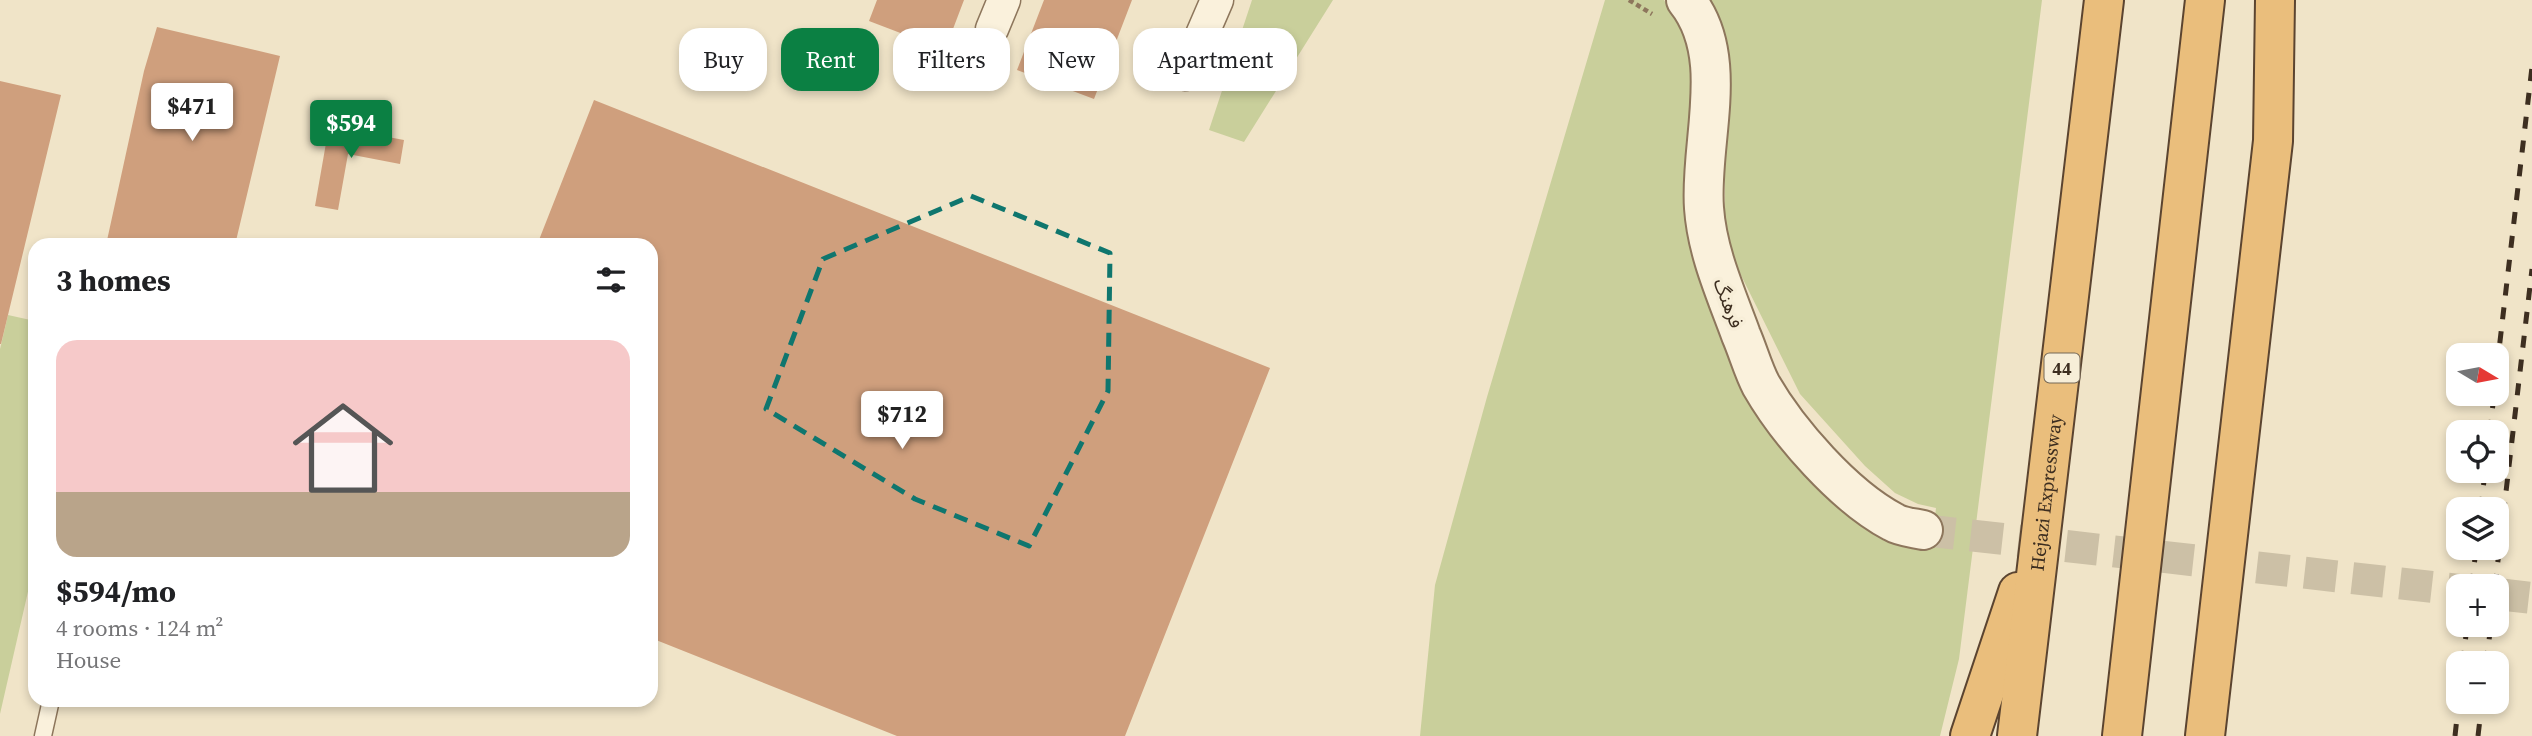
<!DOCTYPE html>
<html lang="en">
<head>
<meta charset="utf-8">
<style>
	:root { --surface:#fff; --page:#f2f2f2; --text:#202124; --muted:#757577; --accent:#0b8043 }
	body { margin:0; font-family:"Source Serif 4","Noto Sans Arabic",serif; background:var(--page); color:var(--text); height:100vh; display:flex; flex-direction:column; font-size:26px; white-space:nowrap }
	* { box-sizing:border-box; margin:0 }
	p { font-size:23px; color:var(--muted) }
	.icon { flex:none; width:38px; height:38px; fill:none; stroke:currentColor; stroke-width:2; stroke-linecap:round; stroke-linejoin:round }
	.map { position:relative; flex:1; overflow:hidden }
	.panel { position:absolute; left:28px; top:238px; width:630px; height:469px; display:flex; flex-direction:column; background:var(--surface); border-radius:21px; box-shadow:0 4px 10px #0003 }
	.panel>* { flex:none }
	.banner { position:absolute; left:679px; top:28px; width:665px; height:63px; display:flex; gap:14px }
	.needle { width:46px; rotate:100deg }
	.controls { position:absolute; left:2446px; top:343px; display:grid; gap:14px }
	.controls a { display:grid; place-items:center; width:63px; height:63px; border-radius:14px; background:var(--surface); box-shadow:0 4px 10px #0003; font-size:35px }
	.price { position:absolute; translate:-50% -60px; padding:0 16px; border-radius:7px; background:#fff; color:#222; font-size:23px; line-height:46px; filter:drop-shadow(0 2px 4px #0008) }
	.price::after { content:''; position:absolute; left:50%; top:42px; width:21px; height:16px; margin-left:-10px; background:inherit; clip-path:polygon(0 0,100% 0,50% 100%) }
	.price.current { background:var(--accent); color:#fff }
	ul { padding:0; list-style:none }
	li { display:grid; align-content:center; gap:14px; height:371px; padding:0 28px }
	li span { display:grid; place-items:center; height:217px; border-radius:21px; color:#555 }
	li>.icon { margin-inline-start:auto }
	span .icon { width:126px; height:126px; fill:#fffc; stroke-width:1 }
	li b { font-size:30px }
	h2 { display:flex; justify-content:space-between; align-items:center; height:84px; padding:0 28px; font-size:30px }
	.chip { padding:0 24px; border-radius:21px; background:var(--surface); box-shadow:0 4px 10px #0003; font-size:24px; line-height:63px }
	.chip.current { background:var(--accent); color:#fff }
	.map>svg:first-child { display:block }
</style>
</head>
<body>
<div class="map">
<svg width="2532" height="736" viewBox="0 0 2532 736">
	<rect width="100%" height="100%" fill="#f0e4c8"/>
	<path fill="#c9cf9b" d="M1252,0H1333L1244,142L1209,130Z
		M1605,0H1664C1689,38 1694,58 1694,103L1764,419L1932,543L1936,508L1918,504L1895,493L1865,466L1800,394L1725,243V120L1701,0H2042L1959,659L1940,736H1420L1435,585L1487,397Z
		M8,315L35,321V561L0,714V349Z"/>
	<path fill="#cf9f7d" d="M877,0H964L945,50L869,21Z
		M1044,0H1132L1094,99L1017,70Z
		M157,27L280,56L235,245H106L144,71Z
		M0,81L61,95L1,344H0Z
		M594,100L1270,368L1125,736H897L651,638V245H537Z
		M329,126L404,140L400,164L348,154L338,210L315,206Z"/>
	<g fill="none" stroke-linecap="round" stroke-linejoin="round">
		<path stroke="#ccc0a6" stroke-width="32" stroke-dasharray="32 16" stroke-linecap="butt" d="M1923,530L2459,590
			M2497,594L2532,598"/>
		<defs>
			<path id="service" d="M43,736L51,700"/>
			<path id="minor" d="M992,29L1004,0
				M1185,74L1217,0"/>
			<path id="tertiary" d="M1686,0C1732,57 1699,142 1704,208C1707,252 1726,294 1741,335C1748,351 1753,370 1761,385C1788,432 1844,496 1893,522C1901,527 1914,528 1923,530"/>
			<g id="trunk">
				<path d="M1970,736L2018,592"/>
				<path id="s1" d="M2017,736L2104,0"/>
				<path d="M2122,736L2205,0"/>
				<path d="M2205,736L2273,141L2275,0"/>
			</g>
		</defs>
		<use href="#service" stroke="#8d765c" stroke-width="19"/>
		<use href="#minor" stroke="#8d765c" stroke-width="35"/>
		<use href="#tertiary" stroke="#8d765c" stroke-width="42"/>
		<use href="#trunk" stroke="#5b4430" stroke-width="42"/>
		<path stroke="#8d765c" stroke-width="4.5" stroke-dasharray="5 3.5" stroke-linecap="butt" d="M1629,0L1652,14"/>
		<use href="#service" stroke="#faf1dc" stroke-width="16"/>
		<use href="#minor" stroke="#faf1dc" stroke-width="32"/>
		<use href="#tertiary" stroke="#faf1dc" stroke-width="38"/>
		<use href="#trunk" stroke="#eabe7c" stroke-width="38"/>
		<path stroke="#3d2e20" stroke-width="5" stroke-dasharray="12 12" stroke-linecap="butt" d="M2497,367L2532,67
			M2490,432L2494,394
			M2481,509L2485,471
			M2472,586L2476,548
			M2495,586L2532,269
			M2463,663L2467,625
			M2486,663L2491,625
			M2455,736L2459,699
			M2478,736L2482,702"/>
	</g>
	<path fill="none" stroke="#0f766e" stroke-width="5" stroke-dasharray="14 9" stroke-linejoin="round" d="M971,196L1110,253L1108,391L1029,546L915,499L766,409L823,259Z"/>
	<g text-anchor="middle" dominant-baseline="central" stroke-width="7" stroke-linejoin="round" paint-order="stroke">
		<rect fill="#f7eed8" stroke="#756857" stroke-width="2" x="2044.5" y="353.5" width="35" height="29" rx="5"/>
		<g font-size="18" font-weight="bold" fill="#3d2e20">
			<text x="2062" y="368">44</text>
		</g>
		<g font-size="19" fill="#3d2e20" stroke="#f7eed8">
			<text transform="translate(1729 303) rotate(69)">فرهنگ</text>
			<text stroke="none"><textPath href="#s1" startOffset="245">Hejazi Expressway</textPath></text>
		</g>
	</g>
</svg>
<div class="controls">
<a><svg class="needle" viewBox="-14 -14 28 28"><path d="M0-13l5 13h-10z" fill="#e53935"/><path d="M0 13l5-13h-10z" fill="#757577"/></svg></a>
<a><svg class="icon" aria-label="locate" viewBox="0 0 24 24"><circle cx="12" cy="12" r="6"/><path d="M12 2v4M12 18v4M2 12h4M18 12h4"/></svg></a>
<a><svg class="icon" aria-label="layers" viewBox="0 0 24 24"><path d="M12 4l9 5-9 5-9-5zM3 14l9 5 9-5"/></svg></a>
<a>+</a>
<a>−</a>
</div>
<b class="price" style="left:192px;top:143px">$471</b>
<b class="price current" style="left:351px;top:160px">$594</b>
<b class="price" style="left:902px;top:451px">$712</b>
<div class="banner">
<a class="chip">Buy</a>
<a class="chip current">Rent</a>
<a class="chip">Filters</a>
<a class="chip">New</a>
<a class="chip">Apartment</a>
</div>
<section class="panel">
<h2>3 homes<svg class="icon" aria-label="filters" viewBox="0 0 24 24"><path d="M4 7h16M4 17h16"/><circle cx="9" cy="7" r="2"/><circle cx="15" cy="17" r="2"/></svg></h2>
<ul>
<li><span style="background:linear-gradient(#f6c9c9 70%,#b9a48a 0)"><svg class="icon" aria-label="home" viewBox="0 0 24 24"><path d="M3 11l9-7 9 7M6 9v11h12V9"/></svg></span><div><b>$594/mo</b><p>4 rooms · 124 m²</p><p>House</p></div></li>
</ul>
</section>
</div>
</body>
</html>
